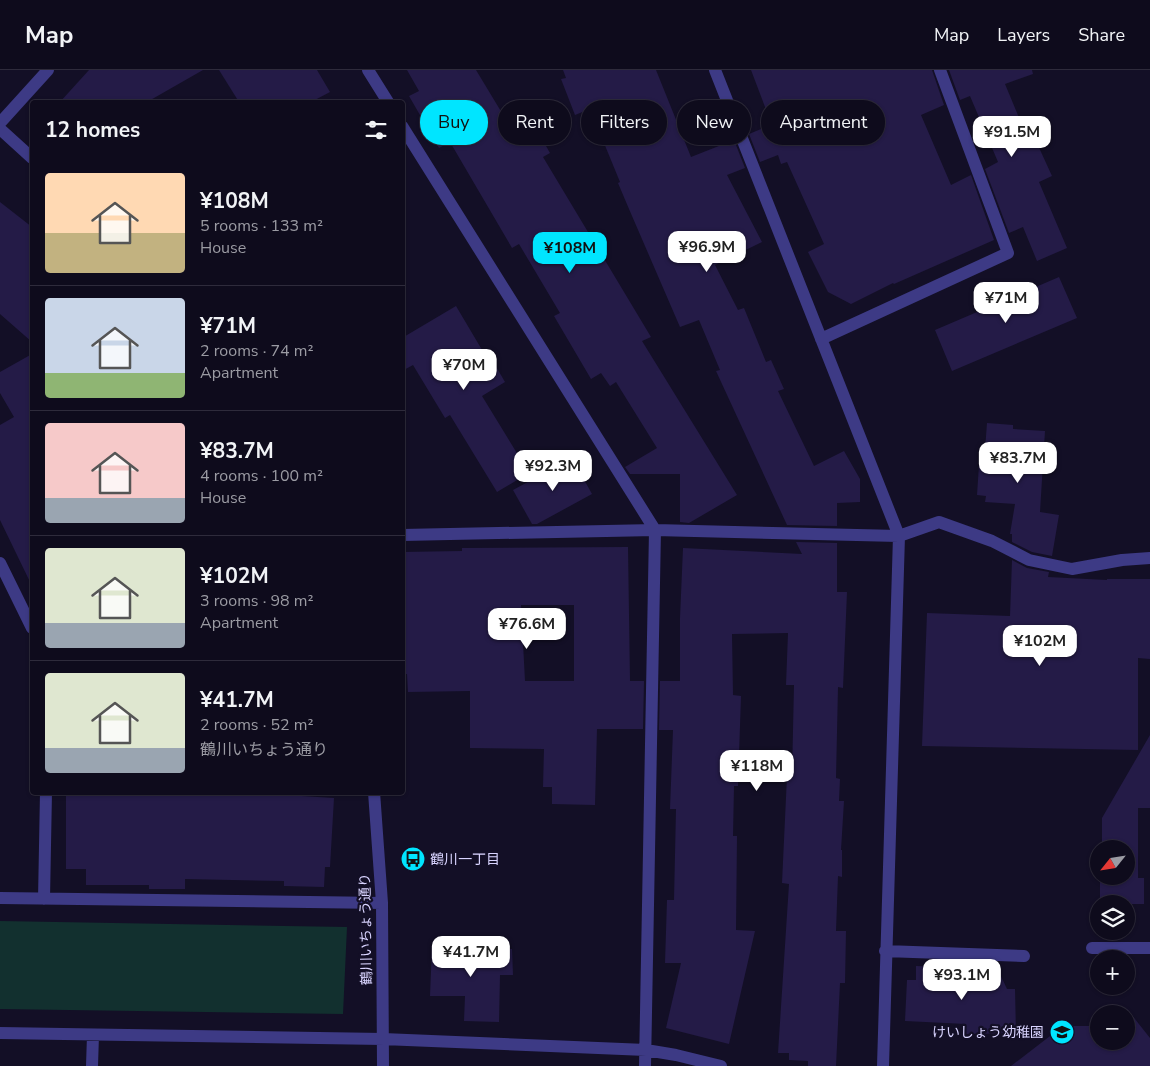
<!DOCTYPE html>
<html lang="en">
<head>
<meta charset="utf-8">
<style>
	:root { --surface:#0e0b1c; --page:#171425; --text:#f1f3f6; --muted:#9b9ba3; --line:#2e2b3b; --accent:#00e5ff }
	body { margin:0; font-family:"Nunito Sans","Noto Sans JP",sans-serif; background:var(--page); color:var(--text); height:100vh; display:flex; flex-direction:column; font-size:19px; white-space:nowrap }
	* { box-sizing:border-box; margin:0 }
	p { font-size:16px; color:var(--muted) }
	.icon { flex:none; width:28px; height:28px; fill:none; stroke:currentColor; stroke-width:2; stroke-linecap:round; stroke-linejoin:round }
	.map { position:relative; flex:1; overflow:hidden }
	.sheet { position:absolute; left:30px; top:30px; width:375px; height:695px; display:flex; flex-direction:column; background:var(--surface); border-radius:5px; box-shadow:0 1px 4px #0004,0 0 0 1px var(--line) }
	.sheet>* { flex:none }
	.banner { position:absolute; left:420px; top:30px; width:475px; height:45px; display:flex; gap:10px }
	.needle { width:32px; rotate:240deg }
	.buttons { position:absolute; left:1090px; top:770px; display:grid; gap:10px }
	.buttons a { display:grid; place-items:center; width:45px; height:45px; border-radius:50%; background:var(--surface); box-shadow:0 1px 4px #0004,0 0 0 1px var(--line); font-size:25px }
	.price { position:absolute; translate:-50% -42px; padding:0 11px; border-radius:10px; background:#fff; color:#222; font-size:16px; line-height:32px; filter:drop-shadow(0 1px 2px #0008) }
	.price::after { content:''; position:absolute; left:50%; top:30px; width:15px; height:11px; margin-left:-8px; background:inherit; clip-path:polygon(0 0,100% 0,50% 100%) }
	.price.on { background:var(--accent); color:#111 }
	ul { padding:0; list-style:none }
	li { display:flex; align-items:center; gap:15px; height:125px; padding:0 15px }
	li+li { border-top:1px solid var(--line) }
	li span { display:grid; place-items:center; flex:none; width:140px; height:100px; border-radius:5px; color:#555 }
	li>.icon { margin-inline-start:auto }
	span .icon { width:60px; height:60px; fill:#fffc; stroke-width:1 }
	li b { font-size:21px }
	h2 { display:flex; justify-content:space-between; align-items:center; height:60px; padding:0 15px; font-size:21px }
	.tag { padding:0 18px; border-radius:22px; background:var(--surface); box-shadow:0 1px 4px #0004,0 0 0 1px var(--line); font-size:18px; line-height:45px }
	.tag.on { background:var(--accent); color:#111 }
	header { display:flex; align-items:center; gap:30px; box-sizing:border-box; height:70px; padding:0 25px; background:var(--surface); border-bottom:1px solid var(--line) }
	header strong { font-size:24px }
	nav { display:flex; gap:28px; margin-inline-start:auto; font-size:18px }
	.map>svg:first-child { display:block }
</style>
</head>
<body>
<header>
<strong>Map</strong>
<nav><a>Map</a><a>Layers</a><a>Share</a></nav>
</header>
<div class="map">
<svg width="1150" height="996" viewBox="0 0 1150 996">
	<rect width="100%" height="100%" fill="#130f26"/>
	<path fill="#12302f" d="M0,851L347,857L343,944L0,939Z"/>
	<path fill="#241b47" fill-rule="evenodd" d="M89,0H203L147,32H60Z
		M219,0H317L330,22L311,32H239Z
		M407,0H476L519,71L537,60L550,83L543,87L651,267L642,271L737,425L689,453L680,452V404H630L625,397L657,378L616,312L610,316L601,303L591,309L554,246L560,243L519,174L512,178L450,72L439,78L409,26L419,21Z
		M563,0H656L691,87L734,70L745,98L727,105L762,172L715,195L738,240L744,238L766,292L771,290L784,319L778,321L814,396L844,381L860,409V432L837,433V456L787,455L716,301L720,300L699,250L680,257L629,139L618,113L620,112L590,39L575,45L561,9L566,8Z
		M751,0H932L944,35L921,45L951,115L971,105L994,170L894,214L893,213L851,234L828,222L808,182L824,174L787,92L781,94L778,85L760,92L749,64L766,57L764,53L770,50Z
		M949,0H1032L1033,4L1005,14L1030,74L1036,71L1052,106L1039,112L1067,178L1037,191L1023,157L1009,163L985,99L998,92L970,26L960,30Z
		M0,132L32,157V272L0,244Z
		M1059,207L1077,248L952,301L935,260Z
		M456,236L488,290L491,288L505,312L482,326L529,403L497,422L450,345L445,348L413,295L402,301V268Z
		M32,284V516L0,450V355L14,347L0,323V302Z
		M987,353L1013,355V359L1045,361L1040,442L1059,445L1052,486L1032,482L1012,472V464H1010L1015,434L985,432L986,426L977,425L980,380H985Z
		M572,388L592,424L537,454H532L513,420Z
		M796,472L837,473V522H847L843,618L838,617L836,708L840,709L839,731H844L841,780H842V807L838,806L836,861H846L845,913H840L836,996H808V991L789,990V983H778L789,814L782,813L787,706H792L794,615H786L788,563L732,564L733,625L741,626L738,716H734L733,766H737L736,860L755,861L729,974L666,958L681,893H665L667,830H674L676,739H670L673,660H659L660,611H680V548L683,478L802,484Z
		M628,477L630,611H644L643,659H597L595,735L552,734V717H543L544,679L470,678V621L408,622L407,604H403L402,482L462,481V478ZM521,535H574V611H525Z
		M1012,490L1027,498L1049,502L1048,507L1107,510V509H1150V589L1138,588V680L922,676L927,543L1010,546Z
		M1150,665V738H1138V808H1144V834H1100V808H1103V806H1126V779H1102V748Z
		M66,722H238L334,728L330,797H325L324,817L284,816V811L185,809V819H149V815H86V799H66Z
		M432,876L512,879L513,905H500L499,952L464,951L465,926H430Z
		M916,896L942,897V905L999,902L1007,919H1015L1016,963L966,964V954L905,951L907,910H916Z
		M1127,939L1150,968V996H1011L1063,956H1099V971H1126V944H1122Z"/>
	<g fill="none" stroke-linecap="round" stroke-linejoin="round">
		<path stroke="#3d3a85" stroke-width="12" d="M368,0L388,32
			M715,0L899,466L883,996
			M0,53L48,0
			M402,56L655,460L645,996
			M0,59L32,88
			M821,269L1008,183L940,0
			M402,465L655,460L899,466L939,452L992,471L1029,490L1072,499L1122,490L1150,488
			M0,493L32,558
			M374,722L382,833L383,996
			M0,828L382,833
			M44,829L46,722
			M1092,878H1150
			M885,881L1024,886
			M0,963L383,969L646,980L676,985L721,996
			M92,996L93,965"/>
	</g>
	<defs>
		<symbol id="bus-disc" viewBox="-11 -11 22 22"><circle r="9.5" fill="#00e5ff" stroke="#130f26"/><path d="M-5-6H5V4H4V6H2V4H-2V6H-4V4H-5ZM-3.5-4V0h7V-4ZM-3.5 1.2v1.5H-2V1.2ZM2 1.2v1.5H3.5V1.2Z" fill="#111"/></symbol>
		<symbol id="school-disc" viewBox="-11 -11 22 22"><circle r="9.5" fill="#00e5ff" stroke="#130f26"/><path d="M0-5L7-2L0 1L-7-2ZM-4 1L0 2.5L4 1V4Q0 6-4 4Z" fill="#111"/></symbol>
	</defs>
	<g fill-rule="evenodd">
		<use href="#bus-disc" x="399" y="775" width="28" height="28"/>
		<use href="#school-disc" x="1048" y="948" width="28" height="28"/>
	</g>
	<g text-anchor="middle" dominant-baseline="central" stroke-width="4.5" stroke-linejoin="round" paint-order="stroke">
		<g font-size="14" fill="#d9d4ff" stroke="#130f26" text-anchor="start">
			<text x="430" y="789">鶴川一丁目</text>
			<text x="1044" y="962" text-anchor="end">けいしょう幼稚園</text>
		</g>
		<g font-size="14" fill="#d9d4ff" stroke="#130f26">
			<text transform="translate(366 859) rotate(-91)">鶴川いちょう通り</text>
		</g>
	</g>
</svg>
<div class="buttons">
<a><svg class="needle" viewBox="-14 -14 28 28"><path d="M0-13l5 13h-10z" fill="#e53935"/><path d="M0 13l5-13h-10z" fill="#9b9ba3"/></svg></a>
<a><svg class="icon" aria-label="layers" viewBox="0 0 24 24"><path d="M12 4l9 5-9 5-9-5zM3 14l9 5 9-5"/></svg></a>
<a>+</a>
<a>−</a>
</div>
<b class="price" style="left:1012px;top:88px">¥91.5M</b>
<b class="price" style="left:707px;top:203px">¥96.9M</b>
<b class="price on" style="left:570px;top:204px">¥108M</b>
<b class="price" style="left:1006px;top:254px">¥71M</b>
<b class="price" style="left:464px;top:321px">¥70M</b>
<b class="price" style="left:1018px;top:414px">¥83.7M</b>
<b class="price" style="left:553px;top:422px">¥92.3M</b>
<b class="price" style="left:527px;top:580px">¥76.6M</b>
<b class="price" style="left:1040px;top:597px">¥102M</b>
<b class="price" style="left:757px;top:722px">¥118M</b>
<b class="price" style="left:471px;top:908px">¥41.7M</b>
<b class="price" style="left:962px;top:931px">¥93.1M</b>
<div class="banner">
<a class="tag on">Buy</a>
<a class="tag">Rent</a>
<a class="tag">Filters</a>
<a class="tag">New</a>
<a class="tag">Apartment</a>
</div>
<section class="sheet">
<h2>12 homes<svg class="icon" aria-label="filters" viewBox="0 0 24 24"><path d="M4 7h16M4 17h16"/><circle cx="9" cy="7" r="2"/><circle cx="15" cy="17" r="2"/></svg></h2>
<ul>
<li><span style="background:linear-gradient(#ffd9b3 60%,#c2b280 0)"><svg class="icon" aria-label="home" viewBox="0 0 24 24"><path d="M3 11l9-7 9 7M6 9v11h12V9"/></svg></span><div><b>¥108M</b><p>5 rooms · 133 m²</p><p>House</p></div></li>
<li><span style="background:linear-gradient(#c9d6e8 75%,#8fb573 0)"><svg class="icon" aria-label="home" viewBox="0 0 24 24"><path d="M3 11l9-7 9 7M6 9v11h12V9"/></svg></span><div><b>¥71M</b><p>2 rooms · 74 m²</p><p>Apartment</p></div></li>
<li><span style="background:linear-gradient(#f6c9c9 75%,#9aa5b1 0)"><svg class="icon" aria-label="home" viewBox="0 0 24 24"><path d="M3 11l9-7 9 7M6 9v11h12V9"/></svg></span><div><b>¥83.7M</b><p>4 rooms · 100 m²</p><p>House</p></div></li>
<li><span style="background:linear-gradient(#dfe7d0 75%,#9aa5b1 0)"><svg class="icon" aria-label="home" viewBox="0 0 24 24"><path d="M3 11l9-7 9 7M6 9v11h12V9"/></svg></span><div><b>¥102M</b><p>3 rooms · 98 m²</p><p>Apartment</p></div></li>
<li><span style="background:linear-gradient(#dfe7d0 75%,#9aa5b1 0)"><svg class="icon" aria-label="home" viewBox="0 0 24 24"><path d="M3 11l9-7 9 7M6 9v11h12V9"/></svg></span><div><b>¥41.7M</b><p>2 rooms · 52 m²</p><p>鶴川いちょう通り</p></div></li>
</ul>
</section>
</div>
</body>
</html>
